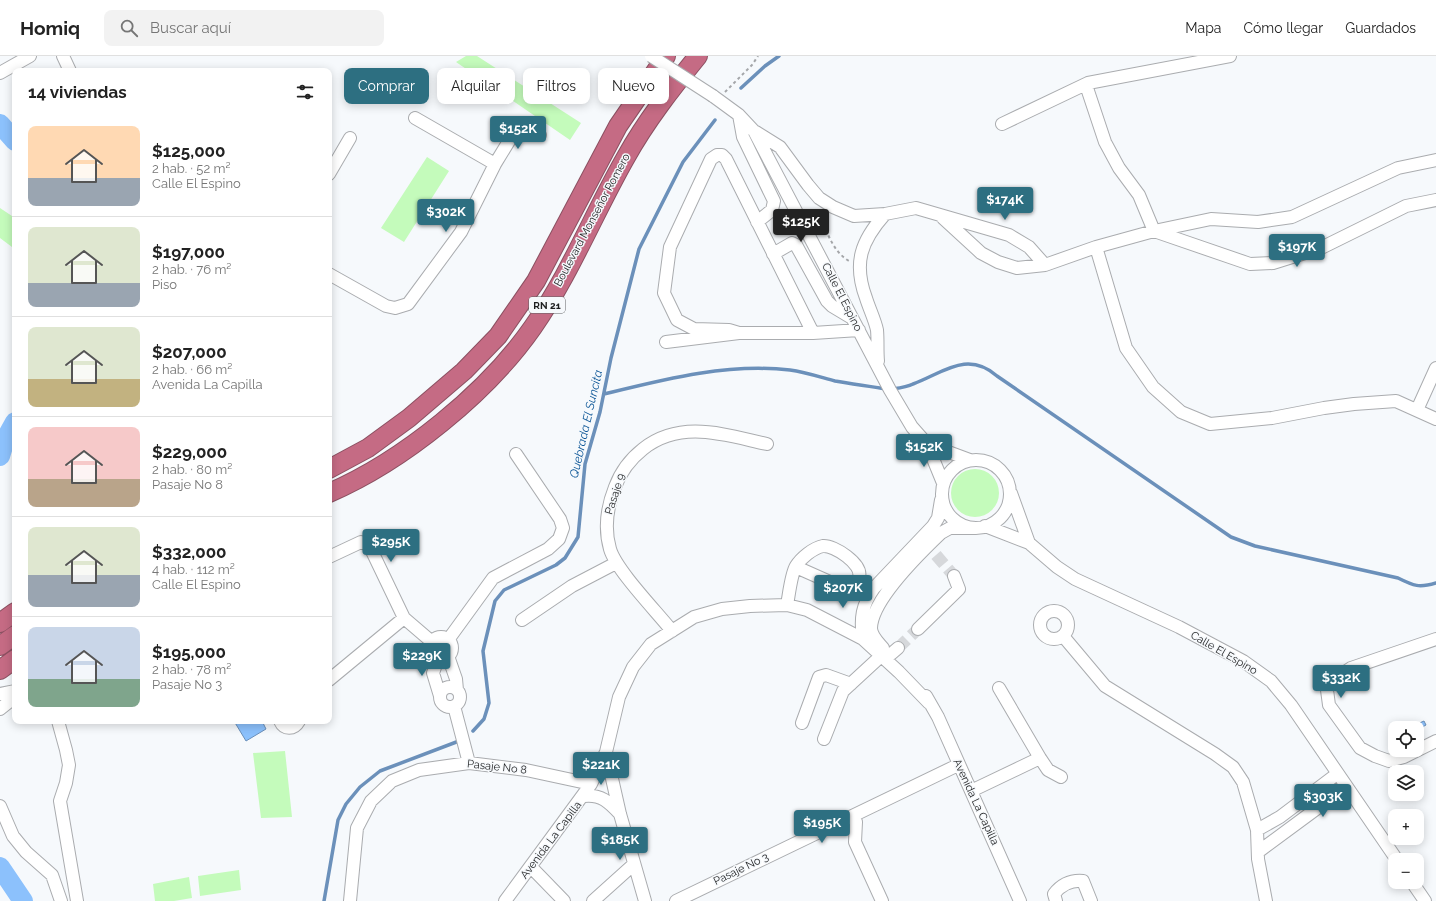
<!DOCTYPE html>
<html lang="es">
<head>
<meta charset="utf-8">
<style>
	:root { --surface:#fff; --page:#f2f2f2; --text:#222; --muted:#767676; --line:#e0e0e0; --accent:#2d6f81 }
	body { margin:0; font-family:Raleway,sans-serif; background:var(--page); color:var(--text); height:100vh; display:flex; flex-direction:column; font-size:15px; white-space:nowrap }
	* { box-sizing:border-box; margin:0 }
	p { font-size:13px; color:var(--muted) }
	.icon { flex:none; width:22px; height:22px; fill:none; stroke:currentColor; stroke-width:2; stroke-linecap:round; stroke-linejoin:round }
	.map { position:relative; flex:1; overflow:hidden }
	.drawer { position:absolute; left:12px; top:12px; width:320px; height:656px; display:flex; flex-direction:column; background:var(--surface); border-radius:8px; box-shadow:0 2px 10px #0003 }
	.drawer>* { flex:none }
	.hud { position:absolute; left:344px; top:12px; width:380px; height:36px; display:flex; gap:8px }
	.tools { position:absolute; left:1388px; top:665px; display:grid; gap:8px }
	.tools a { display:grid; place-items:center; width:36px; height:36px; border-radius:8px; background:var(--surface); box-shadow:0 2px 10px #0003; font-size:20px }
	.price { position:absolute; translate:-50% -34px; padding:0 9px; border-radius:4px; background:var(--accent); color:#fff; font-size:13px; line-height:26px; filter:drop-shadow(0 1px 2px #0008) }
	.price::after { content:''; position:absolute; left:50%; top:24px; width:12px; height:9px; margin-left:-6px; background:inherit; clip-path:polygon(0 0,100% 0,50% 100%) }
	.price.selected { background:#222; color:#fff }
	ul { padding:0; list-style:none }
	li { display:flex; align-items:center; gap:12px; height:100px; padding:0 16px }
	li+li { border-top:1px solid var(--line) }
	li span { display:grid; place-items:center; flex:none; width:112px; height:80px; border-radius:8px; color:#555 }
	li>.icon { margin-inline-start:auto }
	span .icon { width:48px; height:48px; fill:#fffc; stroke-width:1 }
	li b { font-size:17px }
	h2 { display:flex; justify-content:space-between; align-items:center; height:48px; padding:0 16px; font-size:17px }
	.chip { padding:0 14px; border-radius:8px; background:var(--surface); box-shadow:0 2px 10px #0003; font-size:14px; line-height:36px }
	.chip.selected { background:var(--accent); color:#fff }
	header { display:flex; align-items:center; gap:24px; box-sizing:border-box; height:56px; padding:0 20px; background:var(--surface); border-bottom:1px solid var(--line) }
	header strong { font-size:19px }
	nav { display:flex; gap:22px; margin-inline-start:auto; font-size:14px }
	.search { width:280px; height:36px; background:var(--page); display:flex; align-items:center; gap:10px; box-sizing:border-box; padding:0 14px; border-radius:8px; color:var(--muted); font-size:15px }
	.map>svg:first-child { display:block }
</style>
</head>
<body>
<header>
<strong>Homiq</strong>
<div class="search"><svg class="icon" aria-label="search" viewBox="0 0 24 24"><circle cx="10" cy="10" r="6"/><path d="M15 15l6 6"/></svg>Buscar aquí</div>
<nav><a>Mapa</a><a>Cómo llegar</a><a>Guardados</a></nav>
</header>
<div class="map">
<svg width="1436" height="845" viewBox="0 0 1436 845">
	<rect width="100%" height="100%" fill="#f6f9fc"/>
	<path fill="#c4fbbb" d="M466,0H477L581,67L570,84L456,6Z
		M427,101L449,115L404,186L381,172Z
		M0,152L15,162V187L12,191L0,182Z
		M951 437a24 24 0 1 1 48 0a24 24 0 1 1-48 0Z
		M285,695L292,761L261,762L253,697Z
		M239,814L241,834L200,840L198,820Z
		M189,821L192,842L174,845H155L153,828Z"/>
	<path fill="#8cc1fc" stroke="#6b90ba" d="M234,665H262L266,673L246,685Z
		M1424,665L1426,669L1417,674V672H1408Z"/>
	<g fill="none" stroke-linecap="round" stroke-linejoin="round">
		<path stroke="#6b90ba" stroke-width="3.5" d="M741,32L765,10L779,0
			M892,333C899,332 907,331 913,328C943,317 967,294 997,320L1231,481L1255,490L1398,522C1414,530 1419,532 1436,527
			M604,338C665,323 726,307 790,314C805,316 820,321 835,325C851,328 869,330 886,333
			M473,675L484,663L489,647L483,595L495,545L504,534L556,509L565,502L578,481L585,408L600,356L611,302L639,193L683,106L715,64
			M324,845L338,764L346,748L360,731L380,715L459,685"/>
		<path stroke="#8cc1fc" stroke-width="20" d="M0,68L15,85
			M0,400L5,384L15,366
			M0,811L23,845"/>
		<path stroke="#d6d8db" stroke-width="12" stroke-dasharray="12 6" stroke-linecap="butt" d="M936,499L954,520
			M898,592L918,573"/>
		<defs>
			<path id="minor" d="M63,0L70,15
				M0,17L30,0
				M1086,29L1105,86L1119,112L1139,139L1154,175L1250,208L1273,207L1321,192L1406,150L1436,144
				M713,40L739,59L754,75L890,334L912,371L927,388L943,427
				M739,59L743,81L774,145L772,154L757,166
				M415,62L495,108
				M1002,68L1088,27L1230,0
				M756,76L780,91L808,129L819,142L833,151L854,160L885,158L916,152L1009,179L1029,191L1045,209
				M329,118L350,82
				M943,162L981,197L998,206L1017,212L1045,209L1096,191L1154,175L1211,163L1258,166L1292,161L1398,112L1436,104
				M1096,191L1126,292L1153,331L1181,356L1210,368L1272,362L1324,352L1354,348L1396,345L1436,363
				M773,198L792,187L796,189L827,245L832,250L852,262
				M329,218L386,250L395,252L408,248L461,176L495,108L520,67L540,79
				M739,277L729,274L694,273L677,264L664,237L670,191L711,103L717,99H722L726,103L813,277
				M666,286L739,277H813L859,274
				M878,305C877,295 878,284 877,274C875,264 869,252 866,242C853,207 861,185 885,158
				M1417,354L1436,312
				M927,388L970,404
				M942 438a34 34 0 1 1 68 0a34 34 0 1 1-68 0Z
				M1011,437L1029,487
				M985,470L1029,487L1057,511L1075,523L1179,571L1243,605L1271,625L1291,649L1397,804
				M329,501L361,486L369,489L404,562L432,586
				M787,549C789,539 791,518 796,510C801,502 813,492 823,490C834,489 863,508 859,521C857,526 852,529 848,532L841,531L796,511
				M1040 569a14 14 0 1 1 28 0a14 14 0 1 1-28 0Z
				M522,564L572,530L616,507
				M918,573L959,533L954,520
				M672,575C657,556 616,514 610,493C604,472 607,451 615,431C621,415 629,404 643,393C681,363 725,379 767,388
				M1063,580L1105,630L1215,698L1233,711L1243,726L1257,774L1258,803L1266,845
				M430 592a11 11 0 1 1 22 0a11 11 0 1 1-22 0Z
				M863,583C860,562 862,549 874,532L933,470L938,462L941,444
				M1436,583L1351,612L1333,624L1327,634L1329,649L1360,692L1375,700L1389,705L1404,701L1436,685
				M448,584L493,522L548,493L559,483L563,472L560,463L516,398
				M883,592C878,586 871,580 871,572C872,543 920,497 941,477L950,472H974
				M891,598L898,592
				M448,600L456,623L457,634
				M438,603L433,617L440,640
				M329,624L404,562
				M440 641a10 10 0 1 1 20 0a10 10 0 1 1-20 0Z
				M999,632L1040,702L1048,714L1061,721
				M0,638L15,635
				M926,640L938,661L1020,845
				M454,650L469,707
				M0,653L15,641
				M58,665L66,694L69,709L66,727L60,745L77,845
				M280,665C284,674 294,674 299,665
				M802,667L819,621L826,619L851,628
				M824,683L843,635L881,600
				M606,696L620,758L645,845
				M971,735L1040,702
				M584,740C601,738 609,746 620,758
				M0,750L13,780L26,796L52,819L61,845
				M853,760L856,766L855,786L882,845
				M1257,774L1280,761L1337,718
				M1258,796L1346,731
				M531,811L564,845
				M1412,826L1425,845
				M350,845L357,772L371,745L392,725L419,714L469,707L526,714L591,728
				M505,845L591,728L606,696L619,641L633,611L651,588L694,561L722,553L750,550L787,549L807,554L863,583L899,616L929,647
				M593,845L633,809
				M676,845L958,709
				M1056,845L1054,838C1061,829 1071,824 1083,825L1091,845"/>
			<path id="highway" d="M329,413L368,392L409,362L464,315L498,280L536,225L618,70L666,0
				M329,437C403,405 487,337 533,271C570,218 594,157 626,101C646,65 672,32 698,0
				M0,567L15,556
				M0,590L15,579
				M0,614L15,603"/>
		</defs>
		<use href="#minor" stroke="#aaacaf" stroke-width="14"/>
		<use href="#highway" stroke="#8b5061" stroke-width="20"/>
		<path stroke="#a4a6a9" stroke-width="2" stroke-dasharray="3 3" stroke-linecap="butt" d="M725,36L752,9L758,0
			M820,157C826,174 832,195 849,205"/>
		<use href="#minor" stroke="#fff" stroke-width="12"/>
		<use href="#highway" stroke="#c56b84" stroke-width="18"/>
		<defs>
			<path id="minor-bridge" d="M651,0L713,40"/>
		</defs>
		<use href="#minor-bridge" stroke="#aaacaf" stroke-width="14" stroke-linecap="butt"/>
		<use href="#minor-bridge" stroke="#fff" stroke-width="12"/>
	</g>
	<g text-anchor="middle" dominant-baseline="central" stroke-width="3" stroke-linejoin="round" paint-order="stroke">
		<rect fill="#f6f9fc" stroke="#5f6062" stroke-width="1" x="529" y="241" width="36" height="16" rx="3"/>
		<g font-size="10" font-weight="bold" fill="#1e1f20">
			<text x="547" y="249">RN 21</text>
		</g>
		<g font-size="11" fill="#1e1f20" stroke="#f6f9fc">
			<text transform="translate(592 164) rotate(-62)">Boulevard Monseñor Romero</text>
			<text transform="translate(842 241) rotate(63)">Calle El Espino</text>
			<text transform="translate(615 438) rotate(-72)">Pasaje 9</text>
			<text transform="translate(1224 597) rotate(30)">Calle El Espino</text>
			<text transform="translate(497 711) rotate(6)">Pasaje No 8</text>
			<text transform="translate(976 746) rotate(65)">Avenida La Capilla</text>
			<text transform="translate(551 784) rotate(-53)">Avenida La Capilla</text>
			<text transform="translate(741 813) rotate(-26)">Pasaje No 3</text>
		</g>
		<g font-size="12" font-style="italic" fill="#0c5697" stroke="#f6f9fc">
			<text transform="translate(586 368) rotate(-77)">Quebrada El Suncita</text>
		</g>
	</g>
</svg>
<div class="tools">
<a><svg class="icon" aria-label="locate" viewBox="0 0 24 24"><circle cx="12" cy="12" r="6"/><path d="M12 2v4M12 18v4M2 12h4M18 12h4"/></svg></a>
<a><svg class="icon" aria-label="layers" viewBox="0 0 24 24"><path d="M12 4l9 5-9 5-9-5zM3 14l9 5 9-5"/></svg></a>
<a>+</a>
<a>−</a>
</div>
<b class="price" style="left:518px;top:94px">$152K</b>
<b class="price" style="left:1005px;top:165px">$174K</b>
<b class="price" style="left:446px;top:177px">$302K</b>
<b class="price selected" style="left:801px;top:187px">$125K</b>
<b class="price" style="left:1297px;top:212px">$197K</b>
<b class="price" style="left:924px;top:412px">$152K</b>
<b class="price" style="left:391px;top:507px">$295K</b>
<b class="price" style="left:843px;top:553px">$207K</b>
<b class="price" style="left:422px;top:621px">$229K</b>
<b class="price" style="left:1341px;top:643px">$332K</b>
<b class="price" style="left:601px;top:730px">$221K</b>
<b class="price" style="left:1323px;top:762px">$303K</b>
<b class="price" style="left:822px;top:788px">$195K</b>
<b class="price" style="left:620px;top:805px">$185K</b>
<div class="hud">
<a class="chip selected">Comprar</a>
<a class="chip">Alquilar</a>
<a class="chip">Filtros</a>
<a class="chip">Nuevo</a>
</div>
<section class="drawer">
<h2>14 viviendas<svg class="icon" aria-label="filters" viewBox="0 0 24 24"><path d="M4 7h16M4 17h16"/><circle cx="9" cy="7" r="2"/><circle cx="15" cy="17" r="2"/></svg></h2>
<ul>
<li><span style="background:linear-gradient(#ffd9b3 65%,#9aa5b1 0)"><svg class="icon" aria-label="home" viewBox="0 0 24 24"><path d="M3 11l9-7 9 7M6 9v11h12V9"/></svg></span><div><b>$125,000</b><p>2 hab. · 52 m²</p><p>Calle El Espino</p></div></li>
<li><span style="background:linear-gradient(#dfe7d0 70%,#9aa5b1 0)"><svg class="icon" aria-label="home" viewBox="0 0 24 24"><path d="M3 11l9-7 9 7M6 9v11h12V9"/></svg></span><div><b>$197,000</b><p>2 hab. · 76 m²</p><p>Piso</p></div></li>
<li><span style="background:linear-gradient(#dfe7d0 65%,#c2b280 0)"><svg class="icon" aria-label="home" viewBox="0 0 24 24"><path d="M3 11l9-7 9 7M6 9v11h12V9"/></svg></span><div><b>$207,000</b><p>2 hab. · 66 m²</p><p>Avenida La Capilla</p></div></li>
<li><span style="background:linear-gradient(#f6c9c9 65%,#b9a48a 0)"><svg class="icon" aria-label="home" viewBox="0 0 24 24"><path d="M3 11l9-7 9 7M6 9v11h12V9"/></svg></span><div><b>$229,000</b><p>2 hab. · 80 m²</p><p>Pasaje No 8</p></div></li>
<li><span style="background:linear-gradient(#dfe7d0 60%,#9aa5b1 0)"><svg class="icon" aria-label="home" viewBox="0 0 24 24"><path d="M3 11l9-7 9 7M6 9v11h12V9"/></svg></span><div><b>$332,000</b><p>4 hab. · 112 m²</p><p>Calle El Espino</p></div></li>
<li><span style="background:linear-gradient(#c9d6e8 65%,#7fa58c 0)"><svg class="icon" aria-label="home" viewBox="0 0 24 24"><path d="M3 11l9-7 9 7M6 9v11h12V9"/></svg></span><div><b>$195,000</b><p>2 hab. · 78 m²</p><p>Pasaje No 3</p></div></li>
</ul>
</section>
</div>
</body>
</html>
